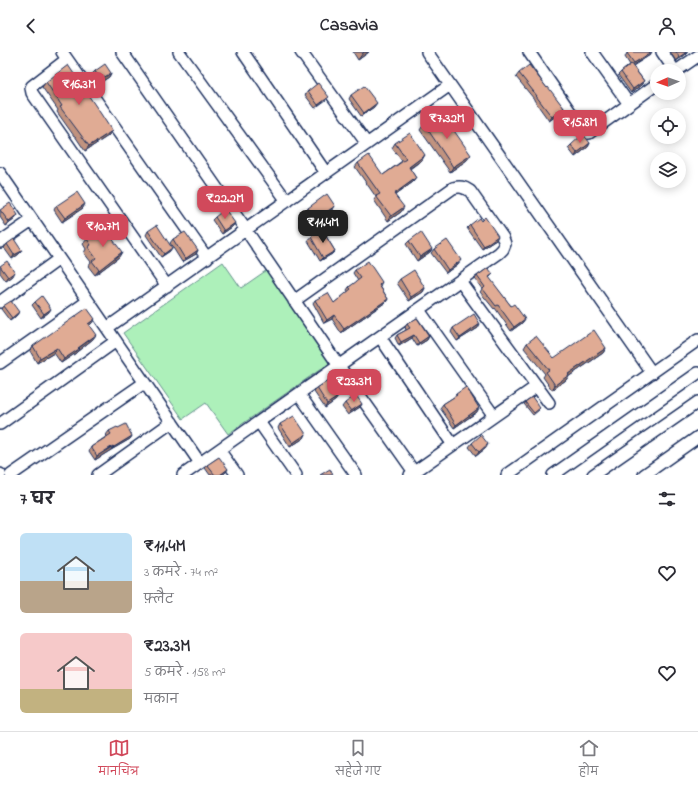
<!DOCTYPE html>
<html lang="hi">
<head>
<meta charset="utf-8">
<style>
	:root { --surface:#fff; --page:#f2f2f3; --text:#2b2b33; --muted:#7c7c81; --line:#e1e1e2; --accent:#d1495b }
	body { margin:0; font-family:"Indie Flower","Playpen Sans Deva",sans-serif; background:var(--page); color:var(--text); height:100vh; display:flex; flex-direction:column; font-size:15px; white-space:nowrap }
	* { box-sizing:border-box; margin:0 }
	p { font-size:13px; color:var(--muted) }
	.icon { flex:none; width:22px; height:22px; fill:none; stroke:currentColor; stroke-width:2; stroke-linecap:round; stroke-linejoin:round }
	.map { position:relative; height:423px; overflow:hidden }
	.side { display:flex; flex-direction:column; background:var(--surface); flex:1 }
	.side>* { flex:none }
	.needle { width:26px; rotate:268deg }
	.tools { position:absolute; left:650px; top:12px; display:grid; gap:8px }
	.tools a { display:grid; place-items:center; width:36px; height:36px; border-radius:50%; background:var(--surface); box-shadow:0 2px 10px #0003; font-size:20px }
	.price { position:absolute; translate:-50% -34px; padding:0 9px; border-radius:8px; background:var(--accent); color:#fff; font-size:13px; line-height:26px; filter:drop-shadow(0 1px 2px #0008) }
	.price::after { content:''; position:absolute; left:50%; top:24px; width:12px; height:9px; margin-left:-6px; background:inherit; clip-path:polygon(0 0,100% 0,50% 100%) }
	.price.current { background:#222; color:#fff }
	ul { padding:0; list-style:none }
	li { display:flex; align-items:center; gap:12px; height:100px; padding:0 20px }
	li span { display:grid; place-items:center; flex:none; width:112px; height:80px; border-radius:6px; color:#555 }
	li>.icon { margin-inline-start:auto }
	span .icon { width:48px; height:48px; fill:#fffc; stroke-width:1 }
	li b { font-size:17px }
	h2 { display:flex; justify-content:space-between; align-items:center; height:48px; padding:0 20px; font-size:17px }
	header { display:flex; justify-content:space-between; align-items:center; height:52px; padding:0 20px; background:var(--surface); font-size:18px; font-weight:700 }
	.dock { display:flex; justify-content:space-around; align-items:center; height:56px; border-top:1px solid var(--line); background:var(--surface); font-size:11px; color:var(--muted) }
	.dock a { display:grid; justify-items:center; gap:2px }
	.dock .current { color:var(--accent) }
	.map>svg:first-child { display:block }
</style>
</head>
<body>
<header><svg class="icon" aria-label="back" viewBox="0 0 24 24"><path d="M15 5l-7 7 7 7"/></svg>Casavia<svg class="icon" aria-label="person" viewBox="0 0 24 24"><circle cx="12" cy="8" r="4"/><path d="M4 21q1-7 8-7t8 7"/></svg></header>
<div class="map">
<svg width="698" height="423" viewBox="0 0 698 423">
	<rect width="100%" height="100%" fill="#fff"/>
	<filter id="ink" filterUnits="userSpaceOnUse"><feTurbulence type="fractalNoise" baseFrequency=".025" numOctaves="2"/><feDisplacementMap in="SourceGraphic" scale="8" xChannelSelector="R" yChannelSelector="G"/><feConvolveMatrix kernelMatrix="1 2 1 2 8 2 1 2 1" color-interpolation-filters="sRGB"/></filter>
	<g filter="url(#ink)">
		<path fill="#adf0ba" stroke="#64908c" d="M223,210L241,236L267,218L331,310L228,382L206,351L183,367L123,281Z"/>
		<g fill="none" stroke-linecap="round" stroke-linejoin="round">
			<defs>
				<path id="minor" d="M62,0L207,206
					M122,0L246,178L339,314L414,420
					M179,0L287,149
					M243,0L326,121
					M301,0L367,92
					M427,0L652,321
					M529,0L584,80L586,81H589L657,32
					M592,0L629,52
					M662,0L675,19
					M67,7L32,34L31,36L32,41L167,234
					M676,19L698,4
					M0,121L200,411
					M0,190L32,168
					M460,229L549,351
					M0,250L59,207
					M419,258L494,364
					M107,276L450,33
					M380,285L453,393
					M0,311L88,249
					M299,342L356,423
					M259,370L296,423
					M0,372L116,289
					M219,398L237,423
					M0,422V423
					M11,423L144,331
					M98,423L172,370
					M183,423L499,201L503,197L505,192L503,186L470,139C464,135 460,134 453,136L294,249
					M410,423L537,334
					M507,423L698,288
					M553,423L698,321
					M593,423L698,350
					M644,423L698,385"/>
			</defs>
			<use href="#minor" stroke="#1b2f5e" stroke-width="14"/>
			<use href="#minor" stroke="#fff" stroke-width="11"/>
		</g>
		<path fill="#c1937f" stroke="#1b2f5e" d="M353,0H369L358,8Z
			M670,0H688L685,3L676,9Z
			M627,1L650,3L633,14L644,29L641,33L631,41L618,23L621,20L630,13L625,5Z
			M95,19L111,21L109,25L98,32L92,22Z
			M519,21L547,36L564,56L562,60L549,69L534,48V47L516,25Z
			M46,30L112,79L108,84L85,99L75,84H74L57,60L58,58L42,35Z
			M308,39L326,48L315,56L305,43Z
			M351,43L374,55L361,64L349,47Z
			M424,72L467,108L450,120L420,78Z
			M395,91L422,108L410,117L416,126L413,130L395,143L401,160L388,169L374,148L376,145L355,115L358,111L383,123L402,109L392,96Z
			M590,91L588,95L575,105L568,96L571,93Z
			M56,154L83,156L62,170L54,158Z
			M335,154L333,157L325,162L332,172L330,175L323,179L335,199L332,202L320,209L308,189L311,185L319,180L305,159L308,156Z
			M0,158L18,163L15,167L6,174L0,165Z
			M215,165L235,171L232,175L222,182L212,168Z
			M470,173L496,188L482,197L467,176Z
			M148,179L170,199L161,205L146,183Z
			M87,187L119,205L95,223L88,214L91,210L84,201L86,197L83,192Z
			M173,187L198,198L196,202L182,210L170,191Z
			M409,189L432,197L430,200L417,209L406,192Z
			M7,192L19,202L12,207L4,196Z
			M434,197L458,212L446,221L431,201Z
			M0,214L13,224L6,229L0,221Z
			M355,218L382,230L380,234L388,247L386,250L341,281L332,267L324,271L313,251L315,248L334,251L348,240L347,238L349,235L358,229L353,221Z
			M493,222L489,226L511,254L525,267L522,271L511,279L495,256L494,257L480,240L482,237L475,227L477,224Z
			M400,227L425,236L423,240L409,249L397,231Z
			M35,250L49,260L41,266L32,253Z
			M3,254L19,260L16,264L10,269L1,257Z
			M92,271L89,274L93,287L78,299L76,301L61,311L54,301L37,311L30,299L33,294Z
			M407,272L429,284L427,288L417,294L412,286L399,294L395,286L397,283L406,278L405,275Z
			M453,276H478L457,289L451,280Z
			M527,291L554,306L606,296L603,301L568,325L566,328L552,338L543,325L545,322L524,296Z
			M317,336L336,348L325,356L314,340Z
			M456,342L477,360L454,376L440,356L443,352L454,345Z
			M525,350L539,358L533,363L524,352Z
			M345,351L362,352L360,355L348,363L342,355Z
			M280,372L306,382L304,386L290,395L278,376Z
			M118,376L132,384L130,387L111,398L95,408L89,399L91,395L107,384L106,383L109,379Z
			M472,391L486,396L476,404L469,395Z
			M207,413L228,417L225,421L222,423H210L205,416Z"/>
		<path fill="#9d7868" stroke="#1b2f5e" d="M364,0H369L358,8L363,1Z
			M652,0L650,3L631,15L634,11Z
			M688,0L685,3L676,9L679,5Z
			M111,21L109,25L98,32L100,28Z
			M644,29L641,33L631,41L633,37Z
			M377,51L374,55L361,64L364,61Z
			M564,56L562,60L549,69L552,65Z
			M112,79L108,84L85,99L89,94Z
			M590,91L588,95L575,105L577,101Z
			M425,103L422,108L406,119L409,115Z
			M471,103L467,108L450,120L453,115Z
			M416,126L413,130L391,146L394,142Z
			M85,152L83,156L62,170L65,166Z
			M335,154L333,157L322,164L325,161Z
			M404,155L401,160L388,169L391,164Z
			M18,163L15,167L6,174L9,170Z
			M235,171L232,175L222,182L224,179Z
			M332,172L330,175L320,182L322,178Z
			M498,184L496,188L482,197L484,194Z
			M172,196L170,199L161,205L164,202Z
			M432,197L430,200L417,209L420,205Z
			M198,198L196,202L182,210L185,207Z
			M22,199L19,202L12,207L14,203Z
			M335,199L332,202L320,209L323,206Z
			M122,200L119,205L95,223L99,218Z
			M461,208L458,212L446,221L448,218Z
			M15,220L13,224L6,229L8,225Z
			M425,236L423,240L409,249L411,245Z
			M388,247L386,250L341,281L344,277Z
			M51,257L49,260L41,266L44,262Z
			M19,260L16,264L10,269L12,266Z
			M334,263L332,267L324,271L327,268Z
			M95,267L92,271L85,277L88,272Z
			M525,267L522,271L511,279L514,275Z
			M480,272L478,276L457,289L460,286Z
			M96,283L93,287L78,299L76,301L61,311L64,307Z
			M414,283L412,286L399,294L401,290Z
			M429,284L427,288L417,294L419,291Z
			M57,296L54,301L37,311L40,306Z
			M606,296L603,301L568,325L566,328L552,338L555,333L568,322Z
			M338,345L336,348L325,356L327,352Z
			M362,352L360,355L348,363L351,359Z
			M479,356L477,360L454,376L456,373Z
			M306,382L304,386L290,395L293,391Z
			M132,384L130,387L111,398L114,395Z
			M488,392L486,396L476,404L479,400Z
			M113,394L111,398L95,408L97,404Z
			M228,417L225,421L222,423H220Z"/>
		<path fill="#e0ab94" stroke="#1b2f5e" d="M629,0H652L634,11L627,1Z
			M676,0H687L679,5Z
			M105,12L111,21L100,28L95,19Z
			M631,12L644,29L633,37L621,20Z
			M68,13L101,62L112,79L89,94L78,79L60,55L62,54L46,30Z
			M529,13L547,36L548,35L564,56L552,65L536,44H537L519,21Z
			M318,31L329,45L318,53L308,39Z
			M364,34L377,51L364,61L351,43Z
			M441,60L471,103L453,115L424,72Z
			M410,81L425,103L409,115L416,126L394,142L404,155L391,164L376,144L380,142L358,111L369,103L383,123L406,107L395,91Z
			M583,82L590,91L577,101L571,93Z
			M77,140L85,152L65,166L56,154Z
			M327,142L335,154L325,161L332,172L322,178L308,156Z
			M10,151L18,163L9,170L0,158Z
			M225,157L235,171L224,179L215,165Z
			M485,165L498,184L484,194L470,173L479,166L481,169Z
			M157,173L172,196L164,202L148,179Z
			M103,174L122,200L99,218L92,209L96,206L88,195L91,193L87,187Z
			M322,178L335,199L323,206L311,185Z
			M185,180L198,198L185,207L173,187Z
			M421,180L432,197L420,205L409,189Z
			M14,187L22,199L14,203L7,192Z
			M447,188L461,208L448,218L434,197Z
			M7,209L15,220L8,225L0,214Z
			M368,209L382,230L379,233L388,247L344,277L334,263L327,268L315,248L328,241L334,251L351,237L349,235L361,226L355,218Z
			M488,216L493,222L489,225L511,254L514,252L525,267L514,275L498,253L496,254L483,237L485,235L477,224Z
			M414,218L425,236L411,245L400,227Z
			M42,244L51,257L44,262L35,250Z
			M11,249L19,260L12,266L3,254Z
			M87,256L95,267L88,272L96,283L78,296L79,297L64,307L57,296L40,306L33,294Z
			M474,262L480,272L460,286L453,276Z
			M417,266L429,284L419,291L414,283L401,290L397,283L410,276L407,272Z
			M594,278L606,296L568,322L569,323L555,333L546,320L549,318L527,291L536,284L554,306Z
			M328,329L338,345L327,352L317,336Z
			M466,335L479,356L456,373L443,352L457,343L456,342Z
			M356,343L362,352L351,359L345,351Z
			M532,345L540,356L534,361L525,350Z
			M294,364L306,382L293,391L280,372Z
			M126,372L132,384L114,395L113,394L97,404L91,395L111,382L109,379L117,375L118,376Z
			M481,383L488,392L479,400L472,391Z
			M219,405L228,417L220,423H215L207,413Z
			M330,417L333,423H320Z"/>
	</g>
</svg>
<div class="tools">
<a><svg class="needle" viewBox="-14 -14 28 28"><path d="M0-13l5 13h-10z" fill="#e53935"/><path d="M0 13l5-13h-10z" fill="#7c7c81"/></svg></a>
<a><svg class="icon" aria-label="locate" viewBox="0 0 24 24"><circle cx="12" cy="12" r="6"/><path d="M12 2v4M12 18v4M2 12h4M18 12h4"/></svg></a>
<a><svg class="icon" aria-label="layers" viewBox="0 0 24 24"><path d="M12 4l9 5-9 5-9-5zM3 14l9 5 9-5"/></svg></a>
</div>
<b class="price" style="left:79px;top:54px">₹16.3M</b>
<b class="price" style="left:447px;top:88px">₹7.32M</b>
<b class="price" style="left:580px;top:92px">₹15.8M</b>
<b class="price" style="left:225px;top:168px">₹22.2M</b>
<b class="price current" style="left:323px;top:192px">₹11.4M</b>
<b class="price" style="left:103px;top:196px">₹10.7M</b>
<b class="price" style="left:354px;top:351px">₹23.3M</b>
</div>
<section class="side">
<h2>7 घर<svg class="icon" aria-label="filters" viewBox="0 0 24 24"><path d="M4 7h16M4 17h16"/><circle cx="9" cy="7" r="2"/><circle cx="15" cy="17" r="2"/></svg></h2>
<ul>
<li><span style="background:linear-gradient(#bfe0f5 60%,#b9a48a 0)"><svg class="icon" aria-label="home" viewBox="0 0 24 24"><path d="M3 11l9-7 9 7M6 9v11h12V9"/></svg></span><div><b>₹11.4M</b><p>3 कमरे · 74 m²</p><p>फ़्लैट</p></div><svg class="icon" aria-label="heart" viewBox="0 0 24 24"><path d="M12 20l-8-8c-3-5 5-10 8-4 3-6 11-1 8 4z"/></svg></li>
<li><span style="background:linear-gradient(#f6c9c9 70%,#c2b280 0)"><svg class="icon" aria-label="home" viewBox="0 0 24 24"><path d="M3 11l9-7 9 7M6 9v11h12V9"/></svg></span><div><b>₹23.3M</b><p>5 कमरे · 158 m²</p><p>मकान</p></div><svg class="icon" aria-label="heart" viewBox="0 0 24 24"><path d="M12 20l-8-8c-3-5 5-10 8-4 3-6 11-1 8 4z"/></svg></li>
</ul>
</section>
<nav class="dock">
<a class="current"><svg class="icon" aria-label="map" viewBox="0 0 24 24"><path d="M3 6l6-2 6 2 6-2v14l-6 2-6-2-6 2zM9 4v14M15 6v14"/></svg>मानचित्र</a>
<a><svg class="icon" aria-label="saved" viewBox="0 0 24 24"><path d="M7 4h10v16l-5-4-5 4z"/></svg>सहेजे गए</a>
<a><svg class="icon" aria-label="home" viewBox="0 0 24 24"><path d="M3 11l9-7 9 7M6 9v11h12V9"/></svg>होम</a>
</nav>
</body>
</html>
